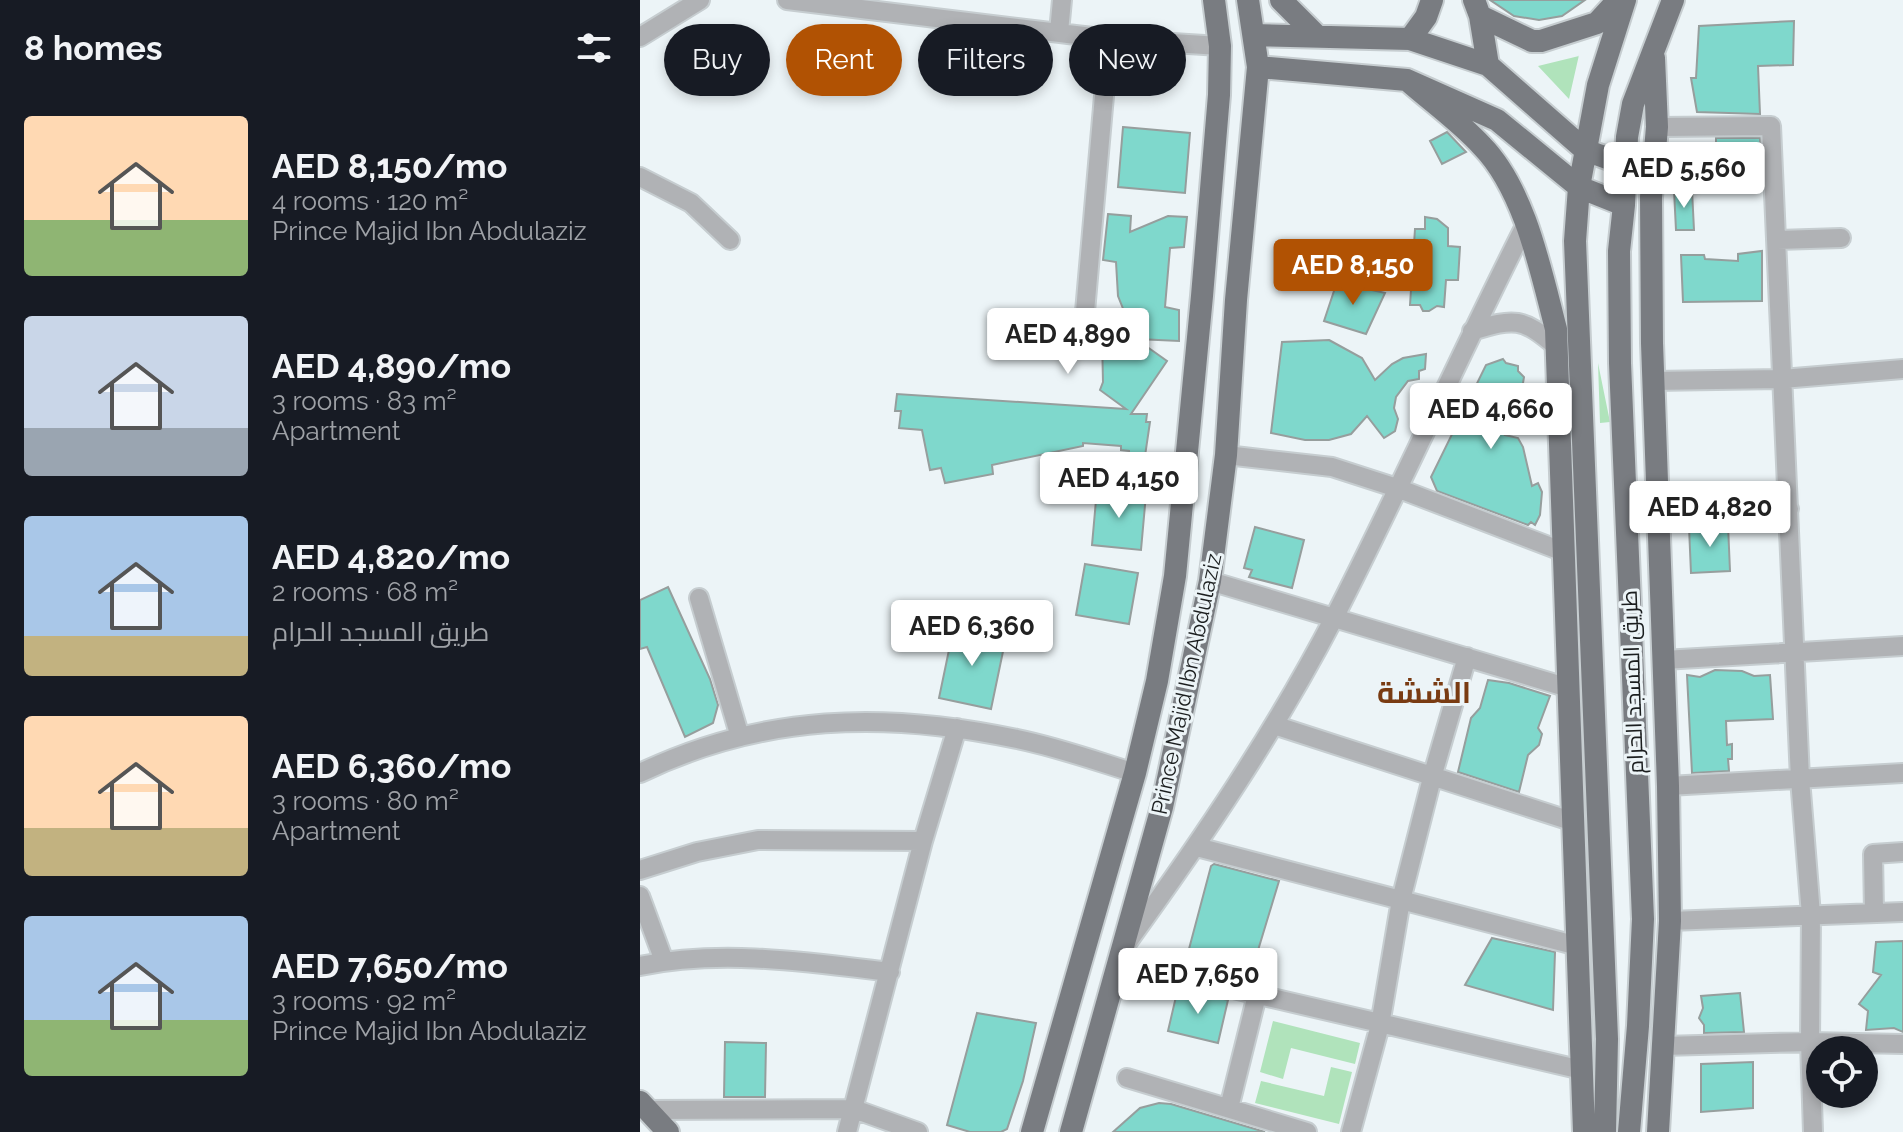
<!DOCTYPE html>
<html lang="en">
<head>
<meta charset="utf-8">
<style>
	:root { --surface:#171b24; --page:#242831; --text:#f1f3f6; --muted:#9ea1a6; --accent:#b15203 }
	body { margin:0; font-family:Raleway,Cairo,sans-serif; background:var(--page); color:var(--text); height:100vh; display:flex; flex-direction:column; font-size:30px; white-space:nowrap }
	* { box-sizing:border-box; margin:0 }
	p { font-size:26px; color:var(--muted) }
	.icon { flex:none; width:44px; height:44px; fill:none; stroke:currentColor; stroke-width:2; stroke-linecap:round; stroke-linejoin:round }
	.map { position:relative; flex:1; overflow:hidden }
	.drawer { display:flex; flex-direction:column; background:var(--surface); width:640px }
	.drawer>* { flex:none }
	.banner { position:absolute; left:24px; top:24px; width:760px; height:72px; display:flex; gap:16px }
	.tools { position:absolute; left:1166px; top:1036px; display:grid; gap:16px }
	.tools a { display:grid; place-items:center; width:72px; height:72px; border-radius:50%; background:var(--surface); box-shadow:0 4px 12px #0003; font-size:40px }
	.price { position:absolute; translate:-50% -68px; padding:0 18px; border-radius:8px; background:#fff; color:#222; font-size:26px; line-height:52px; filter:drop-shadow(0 2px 4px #0008) }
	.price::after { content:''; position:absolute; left:50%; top:48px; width:24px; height:18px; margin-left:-12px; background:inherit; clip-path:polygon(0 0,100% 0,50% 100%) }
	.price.current { background:var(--accent); color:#fff }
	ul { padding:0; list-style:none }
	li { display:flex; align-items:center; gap:24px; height:200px; padding:0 24px }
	li span { display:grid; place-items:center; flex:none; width:224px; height:160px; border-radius:8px; color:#555 }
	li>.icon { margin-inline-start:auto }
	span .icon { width:96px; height:96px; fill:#fffc; stroke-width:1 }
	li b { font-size:34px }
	h2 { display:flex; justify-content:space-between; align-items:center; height:96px; padding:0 24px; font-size:34px }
	.chip { padding:0 28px; border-radius:36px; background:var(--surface); box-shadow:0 4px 12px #0003; font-size:28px; line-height:72px }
	.chip.current { background:var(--accent); color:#fff }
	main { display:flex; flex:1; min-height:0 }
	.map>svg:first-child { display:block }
</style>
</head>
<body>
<main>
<section class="drawer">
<h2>8 homes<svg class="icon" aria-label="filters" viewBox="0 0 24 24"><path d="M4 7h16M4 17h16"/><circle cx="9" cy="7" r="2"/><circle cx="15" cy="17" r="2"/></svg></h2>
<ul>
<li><span style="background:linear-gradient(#ffd9b3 65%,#8fb573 0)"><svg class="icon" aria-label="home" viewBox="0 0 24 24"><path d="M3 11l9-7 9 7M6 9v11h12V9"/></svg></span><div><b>AED 8,150/mo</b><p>4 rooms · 120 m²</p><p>Prince Majid Ibn Abdulaziz</p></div></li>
<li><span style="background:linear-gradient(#c9d6e8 70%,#9aa5b1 0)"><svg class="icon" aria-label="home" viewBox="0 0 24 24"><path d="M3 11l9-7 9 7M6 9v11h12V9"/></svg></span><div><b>AED 4,890/mo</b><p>3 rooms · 83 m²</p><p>Apartment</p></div></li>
<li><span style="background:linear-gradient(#a9c7e8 75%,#c2b280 0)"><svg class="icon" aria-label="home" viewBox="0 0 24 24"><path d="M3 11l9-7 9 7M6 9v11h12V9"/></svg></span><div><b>AED 4,820/mo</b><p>2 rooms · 68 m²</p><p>طريق المسجد الحرام</p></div></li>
<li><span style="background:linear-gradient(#ffd9b3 70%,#c2b280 0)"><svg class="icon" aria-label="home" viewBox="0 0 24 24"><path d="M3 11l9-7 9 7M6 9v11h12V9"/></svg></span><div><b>AED 6,360/mo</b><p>3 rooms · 80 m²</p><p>Apartment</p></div></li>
<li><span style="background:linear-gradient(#a9c7e8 65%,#8fb573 0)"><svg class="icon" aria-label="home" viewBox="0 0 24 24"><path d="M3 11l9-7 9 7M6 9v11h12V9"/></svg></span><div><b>AED 7,650/mo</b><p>3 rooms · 92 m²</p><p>Prince Majid Ibn Abdulaziz</p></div></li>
</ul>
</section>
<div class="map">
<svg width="1263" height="1132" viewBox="0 0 1263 1132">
	<rect width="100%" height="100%" fill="#ecf4f7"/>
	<path fill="#b0e3bb" d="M939,56V55L929,99L898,66Z
		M958,363L970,422L960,423Z
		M633,1021L720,1043L715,1064L651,1048L643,1079L620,1072Z
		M691,1067L712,1072L699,1124L615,1103L621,1081L684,1096Z"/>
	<path fill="#7fd8cc" stroke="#969e9d" stroke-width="2" d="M850,0H945L922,16L899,20L874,16Z
		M1154,21L1153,65L1118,66L1120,114L1057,112L1051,78H1056L1059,26Z
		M483,127L550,133L545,193L478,187Z
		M807,132L826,152L802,164L790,141Z
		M1076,138H1120L1121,173L1076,175Z
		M1034,190H1052L1054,230H1036Z
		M468,214L491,216L490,232L528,216L547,217L544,247L530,248L525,307L539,310V341L496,339L527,361L491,414H507L506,422H510L505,456L489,454V451L481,450V446L443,443V446L352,465L353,474L305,483L301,468L290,470L282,430L259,428L261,411H255L257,394L486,409L460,390L463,382L462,337L468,330L498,328L484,311L478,296L476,262L463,260Z
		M785,217L797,219L808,228V246L820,247L818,280H806L804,307L797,306L789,311H783L780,305H770L775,229H785Z
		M1122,251V301L1043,302L1041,255H1064L1065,259L1098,261V254Z
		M697,282L745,293L726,334L684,321Z
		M689,340L722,358L735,380L752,364L763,358L786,354L785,369L779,371V379L768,381L756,397L754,408L758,419L755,431L744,438L727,416L711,434L689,440H665L631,433L642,342Z
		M863,359L866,363L878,366V371L884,377L882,389L885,393L865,435L878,438L883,447L892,486L898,483L902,492L900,515L895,525L891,522L888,525L797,491L791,477L846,365Z
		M457,489L506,494L501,550L452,545Z
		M1088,525L1090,571L1051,573L1049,527Z
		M615,527L664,540L652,588L609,577L612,570L604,568Z
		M445,564L498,573L489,624L436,615Z
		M28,587L70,679L78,705L73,723L45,737L7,647L0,649V600Z
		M314,626L366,637L351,709L299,698Z
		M1075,670L1102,671L1114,676L1130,675L1133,719L1086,721L1087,745L1092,744V759H1088L1089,771L1052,773L1047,675L1060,677Z
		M848,680L869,683L910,696L898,728L902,734L899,745L888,755L879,792L818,772L831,718L840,708Z
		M574,864L639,881L609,980L545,964L571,866Z
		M852,938L915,952L913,1010L825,985Z
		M1263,941V1032L1254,1028L1226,1030L1228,1011L1219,1004L1241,975L1233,972L1236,942Z
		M538,988L588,1000L578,1043L528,1031Z
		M1100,993L1104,1032L1064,1033V1025L1059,1018L1063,1008L1061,996Z
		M337,1013L396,1023L383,1081L367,1129L361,1132H330L307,1125Z
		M85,1042L126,1043L125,1097H84Z
		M1113,1062V1108L1061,1112V1064Z
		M519,1103L531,1104L625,1132H473L500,1108Z"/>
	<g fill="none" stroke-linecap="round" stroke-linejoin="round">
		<defs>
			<path id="minor" d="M147,0L469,39L580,46
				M419,32L422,0
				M0,37L60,0
				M1017,127L1131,126L1160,779L1171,915L1170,1042L1173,1132
				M0,177L51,203L90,240
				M1136,240L1201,238
				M444,323L469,39
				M832,331C875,318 882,317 917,347
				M1013,381L1142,379L1263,369
				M586,455L692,467L757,488L924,552
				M1018,517L1149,509
				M570,581L929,688
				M59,598L100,737
				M1023,660L1263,646
				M634,725L934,822
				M0,773C123,714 245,711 377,739C417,747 456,761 495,773
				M1028,786L1263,773
				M557,847L938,946
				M0,870L57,852L118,840L283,841
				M0,896L24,961
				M1234,913L1233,854L1263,852
				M1030,921L1263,912
				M487,943C563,838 635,732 695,616C761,487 820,354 886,224
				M477,962L942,1070
				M0,966C81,949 168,962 250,972
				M1023,1046L1170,1042L1263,1044
				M487,1078L667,1132
				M589,1108L617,995
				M7,1110L214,1109L278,1132
				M207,1132L283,841L317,728
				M711,1132L740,1025L761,900L793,774L827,657"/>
			<path id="major" d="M641,0L676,35
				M834,0L840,16L848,65
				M840,16L892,41H901L957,23L978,0
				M614,35L770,39L848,65L945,150L986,165
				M770,39L786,17L792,0
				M1014,58L1017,127L1011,197L1012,343L1028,786L1030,921L1018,1132
				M618,67L767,80L857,120L939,187L984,205
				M767,80C792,102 820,122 842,146C885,190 901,272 916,329L944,1132
				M0,1102L28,1132
				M392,1132L495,773L517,681L535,576L562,296L579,95L580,46L574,0
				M431,1132L522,807L570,581L586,455L596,300L618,67L608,0
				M965,1132L967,1039L935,241L939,187L958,85L985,0
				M989,1132L998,1026L1003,919L980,363L979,251L984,205L987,137L993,104L1033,0"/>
		</defs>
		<use href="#minor" stroke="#c6cdd0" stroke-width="22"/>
		<use href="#major" stroke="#c6cdd0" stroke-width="26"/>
		<use href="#minor" stroke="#b0b2b5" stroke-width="18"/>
		<use href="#major" stroke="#797c81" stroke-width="22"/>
	</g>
	<g text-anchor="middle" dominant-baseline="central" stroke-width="6" stroke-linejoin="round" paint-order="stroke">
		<g font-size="22" fill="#1b1e1f" stroke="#ecf4f7">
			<text transform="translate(992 682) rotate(-92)">طريق المسجد الحرام</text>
			<text transform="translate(546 684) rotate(-78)">Prince Majid Ibn Abdulaziz</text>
		</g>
		<g font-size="30" font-weight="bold" fill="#793b12" stroke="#ecf4f7">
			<text x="784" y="692">الششة</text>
		</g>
	</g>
</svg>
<div class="tools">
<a><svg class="icon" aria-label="locate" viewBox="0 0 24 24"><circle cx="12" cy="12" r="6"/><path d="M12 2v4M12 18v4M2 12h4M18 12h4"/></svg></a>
</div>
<b class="price" style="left:1044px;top:210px">AED 5,560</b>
<b class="price current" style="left:713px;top:307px">AED 8,150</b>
<b class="price" style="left:428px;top:376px">AED 4,890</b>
<b class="price" style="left:851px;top:451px">AED 4,660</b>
<b class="price" style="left:479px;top:520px">AED 4,150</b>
<b class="price" style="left:1070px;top:549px">AED 4,820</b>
<b class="price" style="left:332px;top:668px">AED 6,360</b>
<b class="price" style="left:558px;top:1016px">AED 7,650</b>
<div class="banner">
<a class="chip">Buy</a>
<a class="chip current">Rent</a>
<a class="chip">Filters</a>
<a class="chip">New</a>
</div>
</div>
</main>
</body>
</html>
